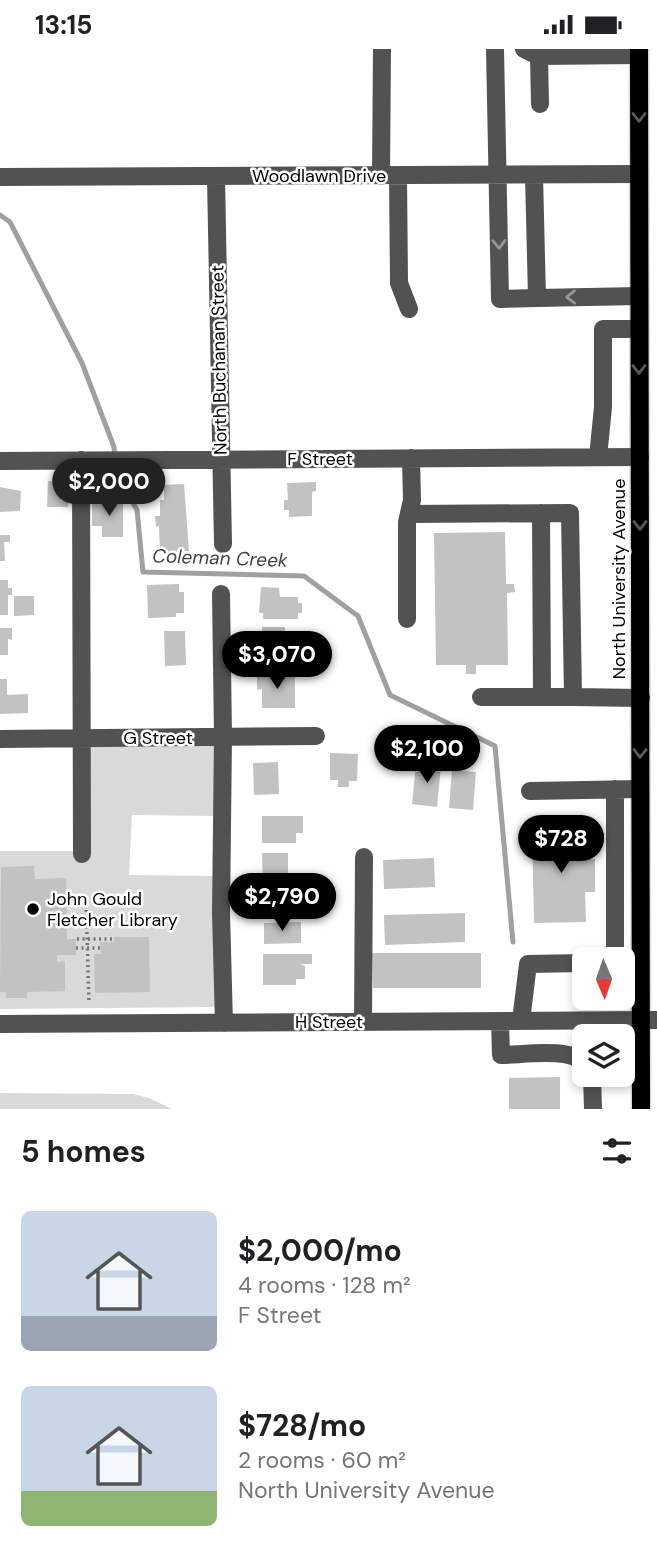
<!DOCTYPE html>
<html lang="en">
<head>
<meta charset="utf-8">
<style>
	:root { --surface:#fff; --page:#f6f6f6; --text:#202124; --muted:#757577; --accent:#000 }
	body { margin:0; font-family:"DM Sans",sans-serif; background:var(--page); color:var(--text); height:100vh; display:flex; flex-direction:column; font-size:26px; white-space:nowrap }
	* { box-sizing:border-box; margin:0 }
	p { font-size:23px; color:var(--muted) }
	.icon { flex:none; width:38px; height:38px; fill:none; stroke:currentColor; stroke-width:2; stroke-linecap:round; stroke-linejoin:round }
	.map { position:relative; height:1060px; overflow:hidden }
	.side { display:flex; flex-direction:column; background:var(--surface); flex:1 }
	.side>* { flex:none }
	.needle { width:46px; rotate:178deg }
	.controls { position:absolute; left:572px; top:898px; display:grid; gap:14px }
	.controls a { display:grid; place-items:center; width:63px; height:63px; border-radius:10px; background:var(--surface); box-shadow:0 4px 10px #0003; font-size:35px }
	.price { position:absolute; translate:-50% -60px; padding:0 16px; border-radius:24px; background:var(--accent); color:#fff; font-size:23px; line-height:46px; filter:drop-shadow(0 2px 4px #0008) }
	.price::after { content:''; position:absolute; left:50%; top:42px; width:21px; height:16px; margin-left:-10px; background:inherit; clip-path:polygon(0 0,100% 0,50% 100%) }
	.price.active { background:#222; color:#fff }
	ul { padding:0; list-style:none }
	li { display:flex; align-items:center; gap:21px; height:175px; padding:0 21px }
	li span { display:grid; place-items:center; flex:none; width:196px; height:140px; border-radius:10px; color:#555 }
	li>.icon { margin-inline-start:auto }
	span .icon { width:84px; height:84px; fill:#fffc; stroke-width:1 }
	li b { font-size:30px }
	h2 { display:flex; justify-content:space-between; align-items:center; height:84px; padding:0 21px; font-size:30px }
	.status { display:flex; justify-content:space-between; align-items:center; height:49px; padding:0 35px; background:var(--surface); direction:ltr }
	.status svg { height:19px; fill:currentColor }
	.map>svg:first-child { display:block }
</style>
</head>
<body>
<div class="status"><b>13:15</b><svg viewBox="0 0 49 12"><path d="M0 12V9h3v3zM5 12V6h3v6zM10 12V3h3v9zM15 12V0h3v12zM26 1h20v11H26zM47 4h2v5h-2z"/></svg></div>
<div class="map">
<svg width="657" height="1060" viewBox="0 0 657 1060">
	<rect width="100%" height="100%" fill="#fff"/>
	<path fill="#d9d9d9" d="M216,695L215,767L132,766L129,826L215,827L216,958L0,960V802H77V697Z
		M0,1044L133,1045L149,1049L172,1060H0Z"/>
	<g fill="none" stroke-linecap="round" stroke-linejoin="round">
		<path stroke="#a0a0a0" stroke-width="5" d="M0,166L10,173L82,314L114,398L116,424L137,461L143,523L304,527L358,567L390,646L495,697L513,893"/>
	</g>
	<path fill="#c2c2c2" d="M48,432L69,433L68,458H47Z
		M316,433V442L312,443V467L289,468V461H284V451H288L287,434Z
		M184,435L189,502L160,503L159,477L156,478L155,467H160V451H164V436Z
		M0,438L21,442L20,462L0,463Z
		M107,451H114V455L123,454V488H102V477H92V455L107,454Z
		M505,483L506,535H514L515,543L507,544L508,616H476V625H466V616H436L434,484Z
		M0,486H10V493H4L5,512H0Z
		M0,531H8V539H12V546H8V566H0Z
		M179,535V543H184V564H176V568L148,569L147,536Z
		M261,538L279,539L280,548H298V554H302V564H298V570H263V564H259Z
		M14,547H34V566L14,567Z
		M262,578H285V620H263Z
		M0,579H12V591L8,590V606H0Z
		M164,582H185L186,616L165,617Z
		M257,625L295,626V659H262V640L257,641Z
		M0,630H7V646L28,645V664L0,665Z
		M330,704L358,705L357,732H349V738H338V731H330Z
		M278,713L279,745L254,746L253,714Z
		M416,715L441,717L437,758L412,755Z
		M452,721L476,723L473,761L449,759Z
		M262,767H303V784H296V794H262Z
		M586,779V810H595V843H585L586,873L534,874L532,780Z
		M262,804H288V826H303V841H290V849H269V839H263Z
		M434,809L435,838L384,840L383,811Z
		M34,817L35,830L66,829L67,890H76V906H57V913L65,912V942L27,943V949H6V943H0L1,818Z
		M465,864V893L385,896L384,866Z
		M301,873V894L264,895V874Z
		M114,888H149L150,943L95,944L94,905H101L100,893H114Z
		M372,904H481V939H373Z
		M263,905H312V915H300L305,917V930H296V936H263Z
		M560,1028V1060H509V1029Z"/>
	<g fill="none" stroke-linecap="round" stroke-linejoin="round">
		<defs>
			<path id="major" d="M639,0L641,1060"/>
		</defs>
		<use href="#major" stroke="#dbdbdb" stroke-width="21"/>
		<path stroke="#747474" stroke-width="3.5" stroke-dasharray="2 3.5" stroke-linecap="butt" d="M86,850L89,954
			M77,890H112
			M76,899H101"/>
		<path stroke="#525252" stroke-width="18" d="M495,0L500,250L537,249
			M524,0L538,7L639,6
			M539,7L540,55
			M534,126L537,249L639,247
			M381,127L382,0
			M398,127L399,234L409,260
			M0,128L638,125
			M216,128L223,495
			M598,408L603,358V280H639
			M81,411L82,805
			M0,412L640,408
			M541,464L542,648
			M409,465L570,464L573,648H481
			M221,545L223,688L221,864L224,974
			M407,570V473L412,451L411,409
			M573,648L641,649
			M0,690L316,687
			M530,742L639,740
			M607,910L615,904V740
			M500,972L501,1006C522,1006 570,998 584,1014
			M521,972L528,915L584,914
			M363,973L364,808
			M0,975L657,971
			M592,1026L593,1060"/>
		<use href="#major" stroke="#000" stroke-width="18"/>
	</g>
	<defs><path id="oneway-chevron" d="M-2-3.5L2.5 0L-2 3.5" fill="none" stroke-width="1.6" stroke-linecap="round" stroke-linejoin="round" transform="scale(1.75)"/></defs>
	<g stroke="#595959">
		<use href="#oneway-chevron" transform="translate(639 68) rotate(90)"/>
		<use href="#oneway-chevron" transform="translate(639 320) rotate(90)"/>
		<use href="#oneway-chevron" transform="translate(640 476) rotate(90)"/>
		<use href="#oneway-chevron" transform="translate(640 704) rotate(91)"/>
	</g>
	<g stroke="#979797">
		<use href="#oneway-chevron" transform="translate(499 195) rotate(89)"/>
		<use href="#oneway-chevron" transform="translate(571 248) rotate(179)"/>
	</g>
	<circle fill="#000" stroke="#fff" stroke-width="2.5" cx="33" cy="860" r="7"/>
	<g text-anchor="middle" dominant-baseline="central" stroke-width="5" stroke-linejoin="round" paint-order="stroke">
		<g font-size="18" fill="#000" stroke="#fff">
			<text x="319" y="127">Woodlawn Drive</text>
			<text transform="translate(219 311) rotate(-91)">North Buchanan Street</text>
			<text x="320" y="410">F Street</text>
			<text transform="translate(619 530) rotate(-90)">North University Avenue</text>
			<text x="158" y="689">G Street</text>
			<text x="329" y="973">H Street</text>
		</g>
		<g font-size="18" fill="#000" stroke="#fff" text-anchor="start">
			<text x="47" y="850">John Gould<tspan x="47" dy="21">Fletcher Library</tspan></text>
		</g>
		<g font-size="19" font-style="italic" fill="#414141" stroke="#fff">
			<text transform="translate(220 509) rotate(2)">Coleman Creek</text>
		</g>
	</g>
</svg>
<div class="controls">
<a><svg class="needle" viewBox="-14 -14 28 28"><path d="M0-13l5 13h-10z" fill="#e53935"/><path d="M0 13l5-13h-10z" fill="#757577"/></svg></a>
<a><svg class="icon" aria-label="layers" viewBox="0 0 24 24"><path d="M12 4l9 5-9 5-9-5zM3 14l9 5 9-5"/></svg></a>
</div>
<b class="price active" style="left:109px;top:469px">$2,000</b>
<b class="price" style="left:277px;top:642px">$3,070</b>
<b class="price" style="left:427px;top:736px">$2,100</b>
<b class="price" style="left:561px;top:826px">$728</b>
<b class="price" style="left:282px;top:884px">$2,790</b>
</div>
<section class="side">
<h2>5 homes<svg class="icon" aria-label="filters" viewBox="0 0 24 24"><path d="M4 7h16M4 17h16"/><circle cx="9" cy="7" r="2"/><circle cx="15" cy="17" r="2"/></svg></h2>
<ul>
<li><span style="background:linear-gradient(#c9d6e8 75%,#9aa5b1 0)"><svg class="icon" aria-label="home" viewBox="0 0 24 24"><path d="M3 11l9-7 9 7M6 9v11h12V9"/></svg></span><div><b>$2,000/mo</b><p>4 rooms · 128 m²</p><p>F Street</p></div></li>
<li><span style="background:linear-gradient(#c9d6e8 75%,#8fb573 0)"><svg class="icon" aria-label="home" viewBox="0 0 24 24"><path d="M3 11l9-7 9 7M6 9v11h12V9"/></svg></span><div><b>$728/mo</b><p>2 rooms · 60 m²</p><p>North University Avenue</p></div></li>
</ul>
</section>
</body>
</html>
